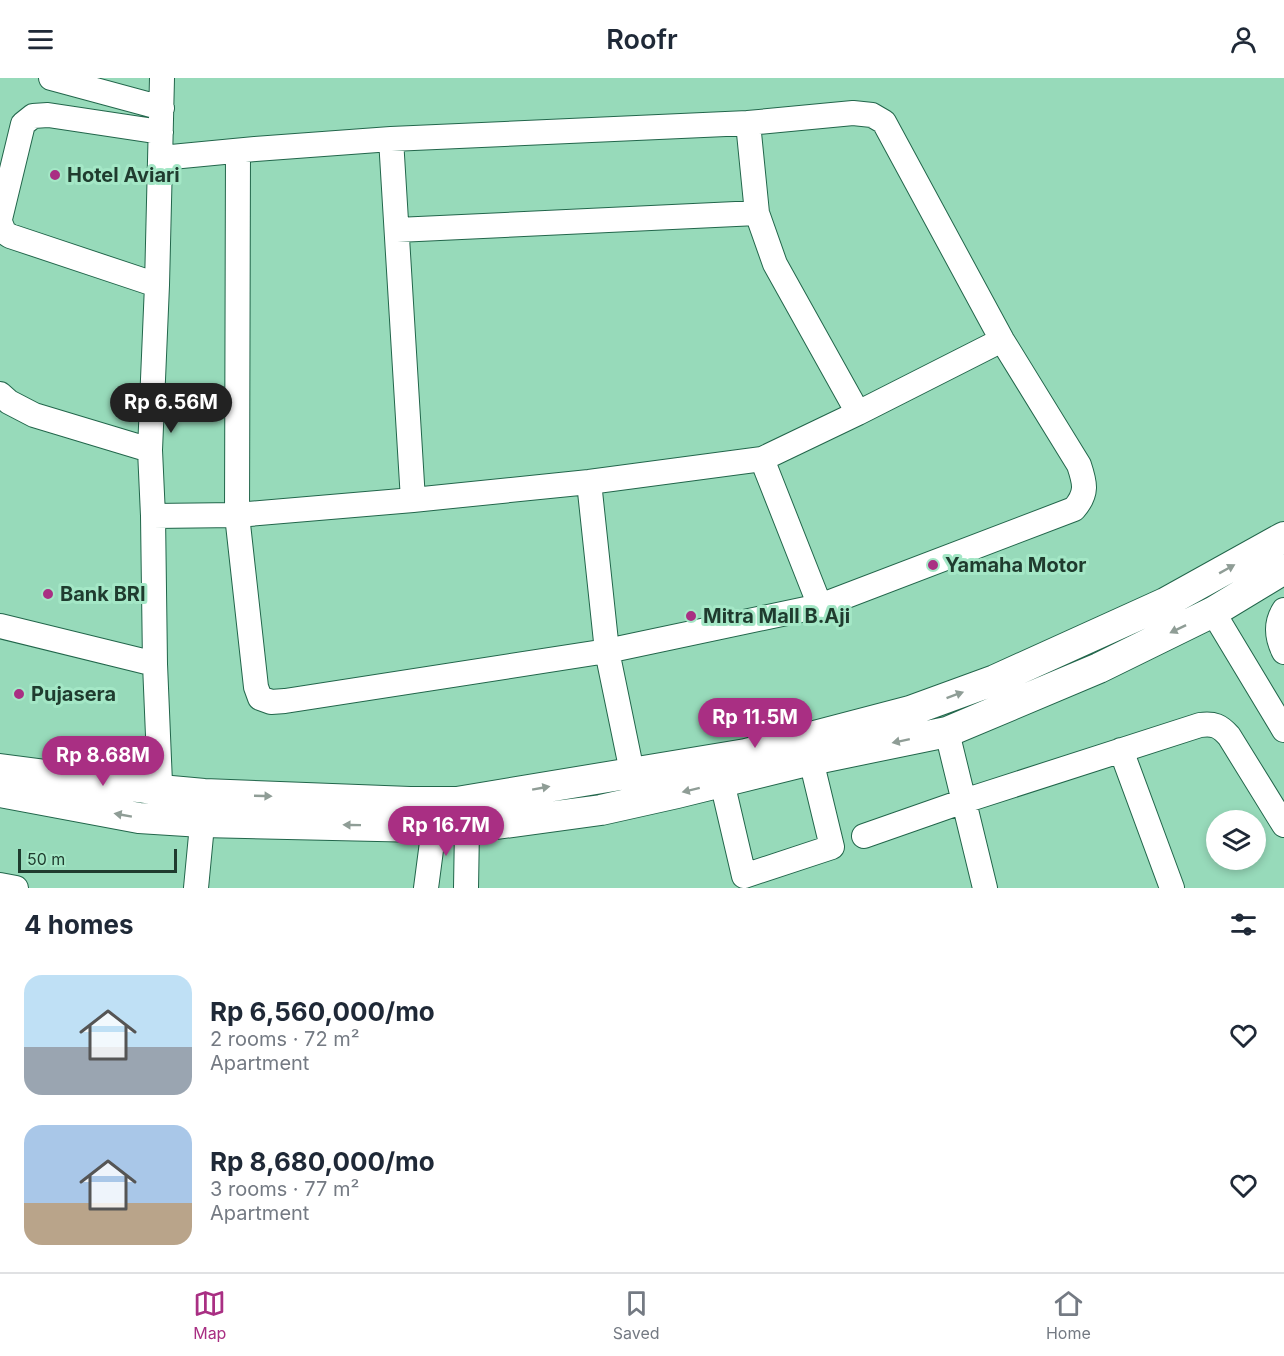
<!DOCTYPE html>
<html lang="en">
<head>
<meta charset="utf-8">
<style>
	:root { --surface:#fff; --page:#f6f6f7; --text:#1f2937; --muted:#747a83; --line:#e0e1e3; --accent:#a92f83 }
	body { margin:0; font-family:Inter,sans-serif; background:var(--page); color:var(--text); height:100vh; display:flex; flex-direction:column; font-size:22px; white-space:nowrap }
	* { box-sizing:border-box; margin:0 }
	p { font-size:20px; color:var(--muted) }
	.icon { flex:none; width:33px; height:33px; fill:none; stroke:currentColor; stroke-width:2; stroke-linecap:round; stroke-linejoin:round }
	.map { position:relative; height:810px; overflow:hidden }
	.drawer { display:flex; flex-direction:column; background:var(--surface); flex:1 }
	.drawer>* { flex:none }
	.controls { position:absolute; left:1206px; top:732px; display:grid; gap:12px }
	.controls a { display:grid; place-items:center; width:60px; height:60px; border-radius:50%; background:var(--surface); box-shadow:0 3px 9px #0003; font-size:30px }
	.scale { position:absolute; left:18px; bottom:15px; width:159px; box-sizing:border-box; padding-left:6px; border:3px solid #1f3b2e; border-top:0; font-size:16px; line-height:21px; white-space:nowrap; color:#1f3b2e; -webkit-text-stroke:4px #a4e7c6; paint-order:stroke }
	.price { position:absolute; translate:-50% -51px; padding:0 14px; border-radius:21px; background:var(--accent); color:#fff; font-size:20px; line-height:39px; filter:drop-shadow(0 2px 3px #0008) }
	.price::after { content:''; position:absolute; left:50%; top:36px; width:18px; height:14px; margin-left:-9px; background:inherit; clip-path:polygon(0 0,100% 0,50% 100%) }
	.price.current { background:#222; color:#fff }
	ul { padding:0; list-style:none }
	li { display:flex; align-items:center; gap:18px; height:150px; padding:0 24px }
	li span { display:grid; place-items:center; flex:none; width:168px; height:120px; border-radius:18px; color:#555 }
	li>.icon { margin-inline-start:auto }
	span .icon { width:72px; height:72px; fill:#fffc; stroke-width:1 }
	li b { font-size:26px }
	h2 { display:flex; justify-content:space-between; align-items:center; height:72px; padding:0 24px; font-size:26px }
	header { display:flex; justify-content:space-between; align-items:center; height:78px; padding:0 24px; background:var(--surface); font-size:27px; font-weight:600 }
	.menu { display:flex; justify-content:space-around; align-items:center; height:84px; border-top:2px solid var(--line); background:var(--surface); font-size:16px; color:var(--muted) }
	.menu a { display:grid; justify-items:center; gap:3px }
	.menu .current { color:var(--accent) }
	.map>svg:first-child { display:block }
</style>
</head>
<body>
<header><svg class="icon" aria-label="menu" viewBox="0 0 24 24"><path d="M4 6h16M4 12h16M4 18h16"/></svg>Roofr<svg class="icon" aria-label="person" viewBox="0 0 24 24"><circle cx="12" cy="8" r="4"/><path d="M4 21q1-7 8-7t8 7"/></svg></header>
<div class="map">
<svg width="1284" height="810" viewBox="0 0 1284 810">
	<rect width="100%" height="100%" fill="#97daba"/>
	<g fill="none" stroke-linecap="round" stroke-linejoin="round">
		<defs>
			<path id="minor" d="M51,0L162,30
				M748,45L757,135L775,186L858,335
				M391,61L413,422
				M161,80L255,71L391,61L748,45L853,35L872,37L884,44L1002,262L1079,387C1085,405 1088,415 1074,431L820,528L607,573L285,623L271,624L260,620L256,609L237,437L238,73
				M0,141L23,46L33,38L48,37L161,54
				M0,144L4,154L10,158L157,207
				M397,152L757,135
				M0,316L9,324L34,337L150,372
				M762,381L820,528
				M589,404L607,573L632,694
				M153,438L237,437L413,422L589,404L762,381L858,335L1002,262
				M1284,532C1275,546 1277,560 1284,574
				M1213,534L1284,652
				M0,548L155,586
				M947,654L985,810
				M1121,672L1172,810
				M722,704L744,798L832,769L811,682
				M161,729L155,586L153,438L150,372L157,207L162,0
				M864,758L964,723L1200,647C1214,645 1220,648 1229,658L1284,747
				M0,807L16,810
				M196,810L204,726
				M426,810L434,749
				M466,810L467,750"/>
			<path id="major" d="M0,691L160,712L204,716L410,724H457L746,676L910,633L995,602L1165,525L1284,459
				M0,714L139,740L202,744L467,750L601,732L677,715L811,682L947,654L1099,590L1213,534L1284,491"/>
		</defs>
		<use href="#minor" stroke="#22664b" stroke-width="26"/>
		<use href="#major" stroke="#22664b" stroke-width="32"/>
		<use href="#minor" stroke="#fff" stroke-width="24"/>
		<use href="#major" stroke="#fff" stroke-width="30"/>
	</g>
	<defs><path id="oneway-solid" d="M-6-.8H1V-3.2L6.5 0L1 3.2V.8H-6Z" transform="scale(1.5)"/></defs>
	<g fill="#8f9d96">
		<use href="#oneway-solid" transform="translate(1227 491) rotate(-29)"/>
		<use href="#oneway-solid" transform="translate(1178 551) rotate(154)"/>
		<use href="#oneway-solid" transform="translate(955 617) rotate(-20)"/>
		<use href="#oneway-solid" transform="translate(901 663) rotate(168)"/>
		<use href="#oneway-solid" transform="translate(541 710) rotate(-10)"/>
		<use href="#oneway-solid" transform="translate(691 712) rotate(166)"/>
		<use href="#oneway-solid" transform="translate(263 718) rotate(2)"/>
		<use href="#oneway-solid" transform="translate(123 737) rotate(-170)"/>
		<use href="#oneway-solid" transform="translate(352 747) rotate(-179)"/>
	</g>
	<g fill="#a92f83" stroke="#a4e7c6" stroke-width="2">
		<circle cx="55" cy="97" r="6"/>
		<circle cx="933" cy="487" r="6"/>
		<circle cx="48" cy="516" r="6"/>
		<circle cx="691" cy="538" r="6"/>
		<circle cx="19" cy="616" r="6"/>
	</g>
	<g text-anchor="middle" dominant-baseline="central" stroke-width="6" stroke-linejoin="round" paint-order="stroke">
		<g font-size="20" font-weight="bold" fill="#1f3b2e" stroke="#a4e7c6" text-anchor="start">
			<text x="67" y="97">Hotel Aviari</text>
			<text x="945" y="487">Yamaha Motor</text>
			<text x="60" y="516">Bank BRI</text>
			<text x="703" y="538">Mitra Mall B.Aji</text>
			<text x="31" y="616">Pujasera</text>
		</g>
	</g>
</svg>
<div class="controls">
<a><svg class="icon" aria-label="layers" viewBox="0 0 24 24"><path d="M12 4l9 5-9 5-9-5zM3 14l9 5 9-5"/></svg></a>
</div>
<div class="scale">50 m</div>
<b class="price current" style="left:171px;top:356px">Rp 6.56M</b>
<b class="price" style="left:755px;top:671px">Rp 11.5M</b>
<b class="price" style="left:103px;top:709px">Rp 8.68M</b>
<b class="price" style="left:446px;top:779px">Rp 16.7M</b>
</div>
<section class="drawer">
<h2>4 homes<svg class="icon" aria-label="filters" viewBox="0 0 24 24"><path d="M4 7h16M4 17h16"/><circle cx="9" cy="7" r="2"/><circle cx="15" cy="17" r="2"/></svg></h2>
<ul>
<li><span style="background:linear-gradient(#bfe0f5 60%,#9aa5b1 0)"><svg class="icon" aria-label="home" viewBox="0 0 24 24"><path d="M3 11l9-7 9 7M6 9v11h12V9"/></svg></span><div><b>Rp 6,560,000/mo</b><p>2 rooms · 72 m²</p><p>Apartment</p></div><svg class="icon" aria-label="heart" viewBox="0 0 24 24"><path d="M12 20l-8-8c-3-5 5-10 8-4 3-6 11-1 8 4z"/></svg></li>
<li><span style="background:linear-gradient(#a9c7e8 65%,#b9a48a 0)"><svg class="icon" aria-label="home" viewBox="0 0 24 24"><path d="M3 11l9-7 9 7M6 9v11h12V9"/></svg></span><div><b>Rp 8,680,000/mo</b><p>3 rooms · 77 m²</p><p>Apartment</p></div><svg class="icon" aria-label="heart" viewBox="0 0 24 24"><path d="M12 20l-8-8c-3-5 5-10 8-4 3-6 11-1 8 4z"/></svg></li>
</ul>
</section>
<nav class="menu">
<a class="current"><svg class="icon" aria-label="map" viewBox="0 0 24 24"><path d="M3 6l6-2 6 2 6-2v14l-6 2-6-2-6 2zM9 4v14M15 6v14"/></svg>Map</a>
<a><svg class="icon" aria-label="saved" viewBox="0 0 24 24"><path d="M7 4h10v16l-5-4-5 4z"/></svg>Saved</a>
<a><svg class="icon" aria-label="home" viewBox="0 0 24 24"><path d="M3 11l9-7 9 7M6 9v11h12V9"/></svg>Home</a>
</nav>
</body>
</html>
